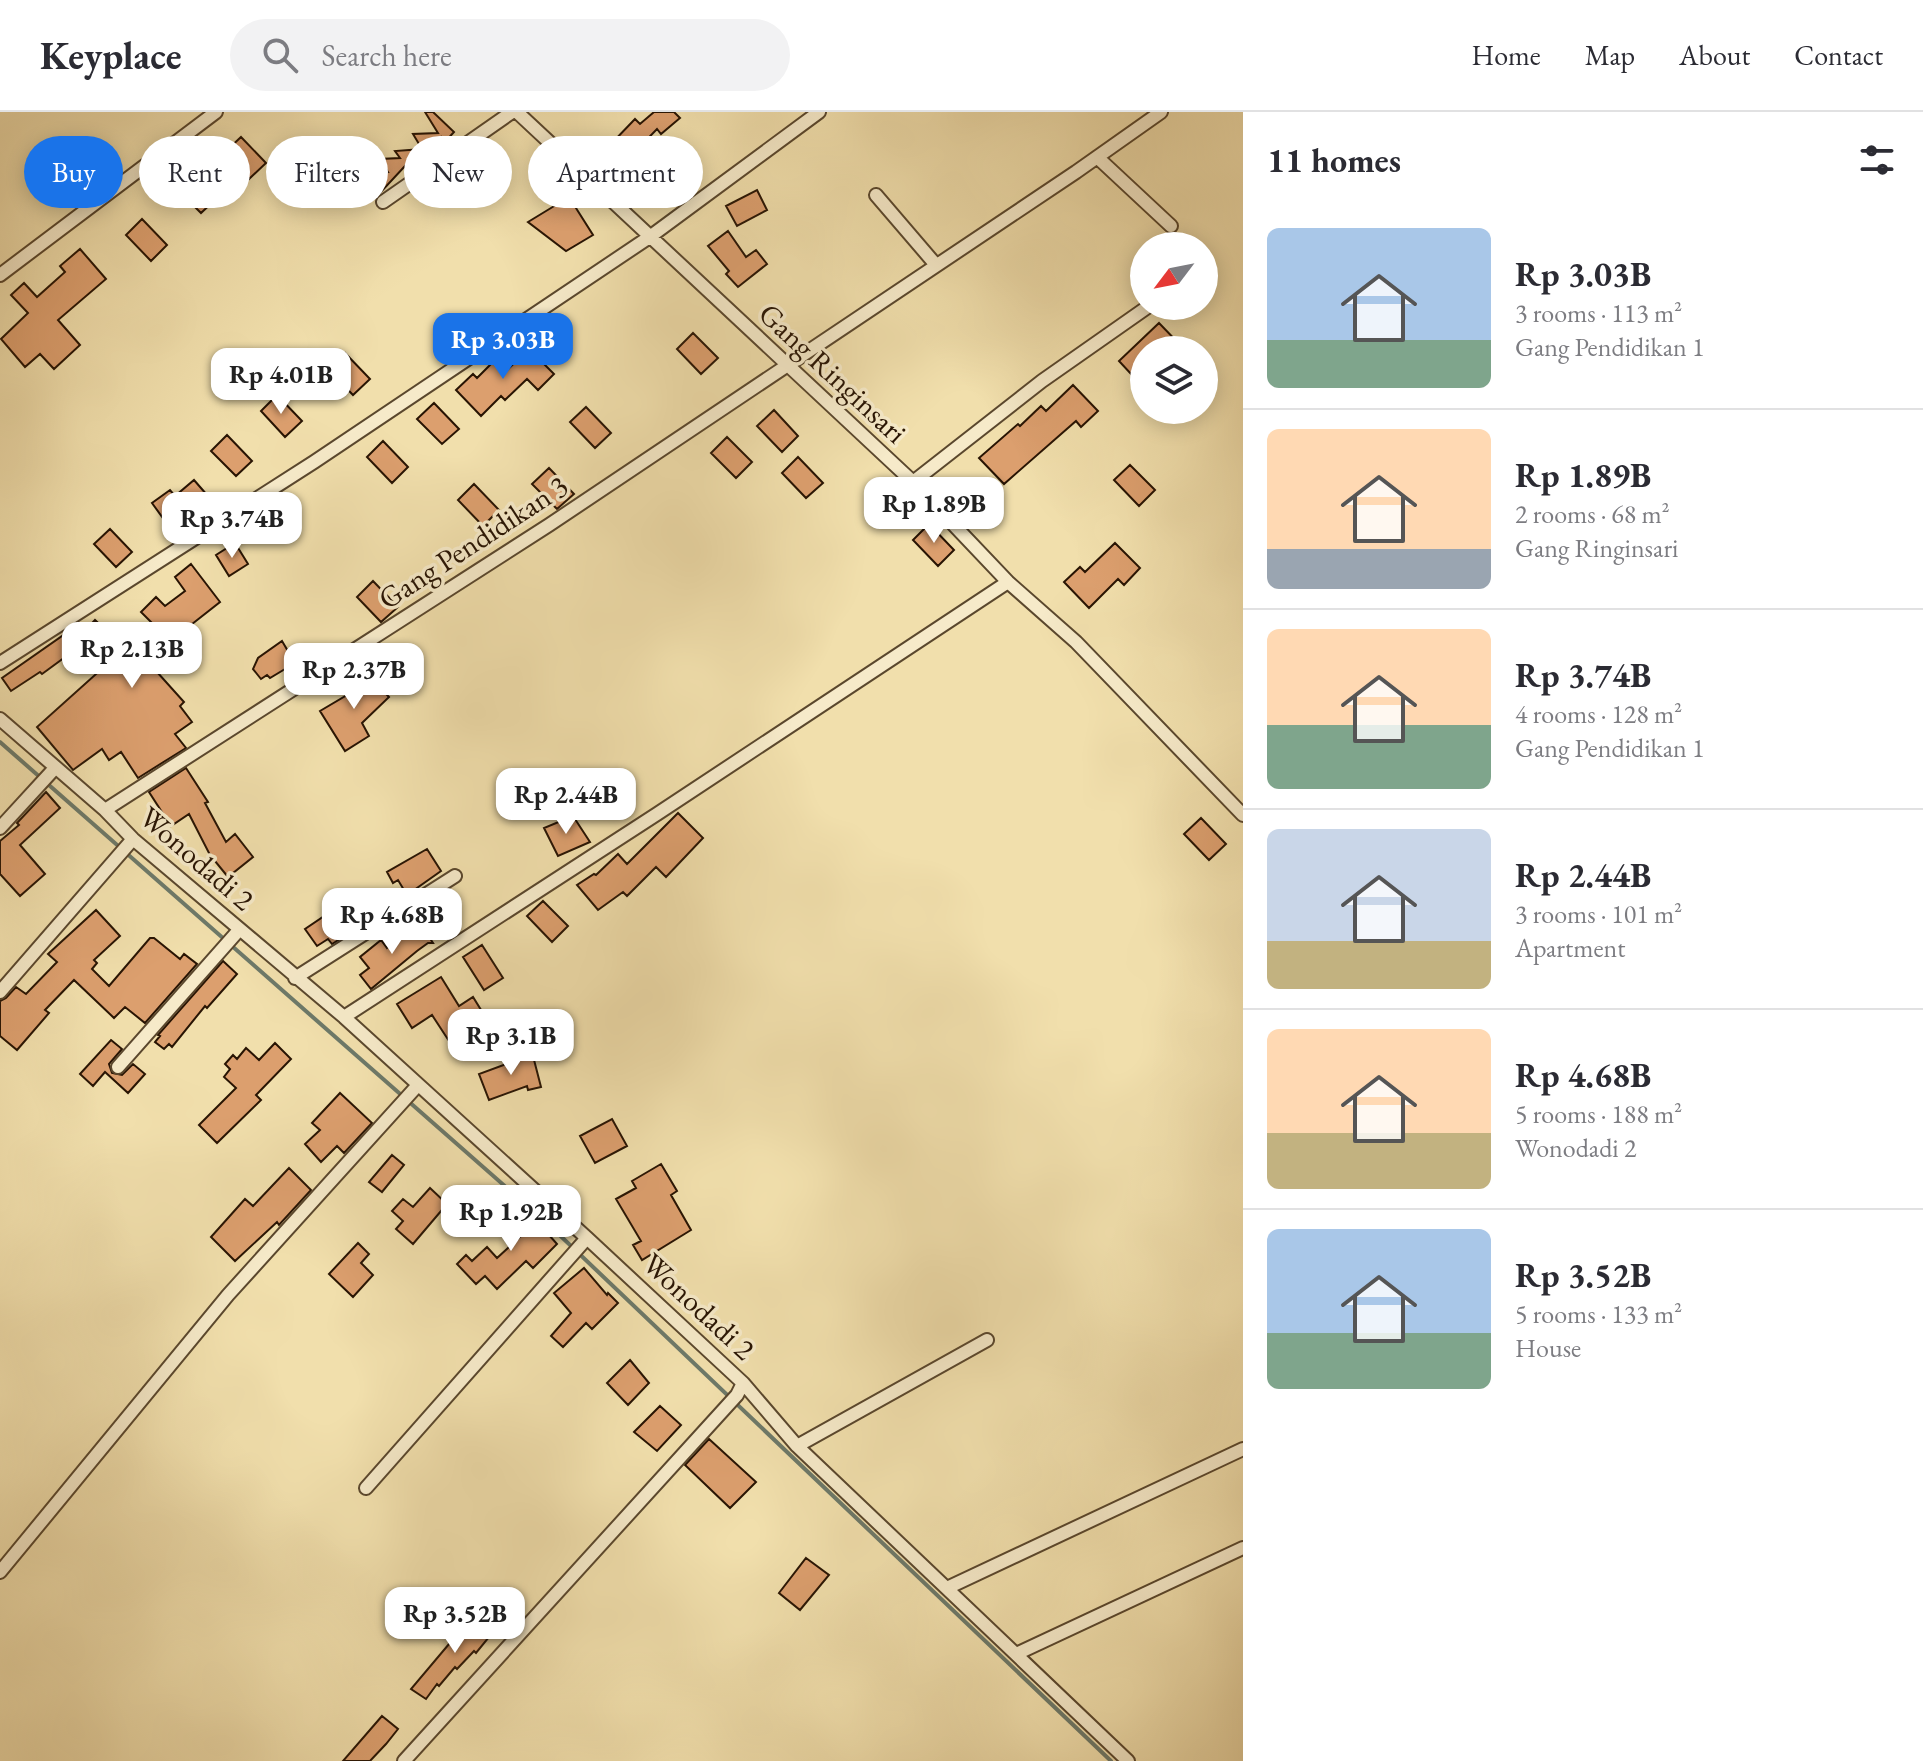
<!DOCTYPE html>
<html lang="en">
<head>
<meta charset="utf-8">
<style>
	:root { --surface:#fff; --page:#f2f2f3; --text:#2b2b33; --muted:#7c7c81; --line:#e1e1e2; --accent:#1a73e8 }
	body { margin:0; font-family:"EB Garamond",serif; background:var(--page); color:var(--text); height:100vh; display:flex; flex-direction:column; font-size:30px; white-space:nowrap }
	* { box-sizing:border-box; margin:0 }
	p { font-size:26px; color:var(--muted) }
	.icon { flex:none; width:44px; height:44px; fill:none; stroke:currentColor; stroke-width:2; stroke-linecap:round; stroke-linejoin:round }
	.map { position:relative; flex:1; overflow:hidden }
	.side { display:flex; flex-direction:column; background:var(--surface); width:680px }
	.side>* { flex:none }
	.guide { position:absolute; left:24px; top:24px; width:760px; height:72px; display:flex; gap:16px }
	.needle { width:52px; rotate:238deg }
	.controls { position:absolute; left:1130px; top:120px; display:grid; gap:16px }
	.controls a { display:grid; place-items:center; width:88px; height:88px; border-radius:50%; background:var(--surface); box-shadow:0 4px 20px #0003; font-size:40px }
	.price { position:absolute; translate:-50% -68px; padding:0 18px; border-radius:16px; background:#fff; color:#222; font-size:26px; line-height:52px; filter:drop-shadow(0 2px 4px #0008) }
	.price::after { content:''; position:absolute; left:50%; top:48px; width:24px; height:18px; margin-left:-12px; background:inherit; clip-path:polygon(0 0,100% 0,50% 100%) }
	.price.active { background:var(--accent); color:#fff }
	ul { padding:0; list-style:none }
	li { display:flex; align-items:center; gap:24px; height:200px; padding:0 24px }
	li+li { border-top:2px solid var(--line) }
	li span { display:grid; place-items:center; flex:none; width:224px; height:160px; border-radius:12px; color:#555 }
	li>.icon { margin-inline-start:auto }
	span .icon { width:96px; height:96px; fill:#fffc; stroke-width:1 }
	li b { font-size:34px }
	h2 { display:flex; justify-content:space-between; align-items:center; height:96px; padding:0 24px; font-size:34px }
	.chip { padding:0 28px; border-radius:36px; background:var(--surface); box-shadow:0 4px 20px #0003; font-size:28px; line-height:72px }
	.chip.active { background:var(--accent); color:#fff }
	header { display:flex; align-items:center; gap:48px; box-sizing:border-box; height:112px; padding:0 40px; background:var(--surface); border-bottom:2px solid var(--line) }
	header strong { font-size:38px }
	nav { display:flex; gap:44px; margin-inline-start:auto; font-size:28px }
	.search { width:560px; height:72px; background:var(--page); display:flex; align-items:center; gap:20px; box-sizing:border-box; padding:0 28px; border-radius:44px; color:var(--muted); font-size:30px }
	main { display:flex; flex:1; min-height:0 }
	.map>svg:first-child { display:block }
</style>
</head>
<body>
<header>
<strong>Keyplace</strong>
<div class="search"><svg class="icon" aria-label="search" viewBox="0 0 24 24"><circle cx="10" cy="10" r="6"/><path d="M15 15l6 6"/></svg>Search here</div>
<nav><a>Home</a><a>Map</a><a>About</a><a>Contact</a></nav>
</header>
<main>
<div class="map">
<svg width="1243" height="1649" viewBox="0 0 1243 1649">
	<rect width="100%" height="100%" fill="#f1dfac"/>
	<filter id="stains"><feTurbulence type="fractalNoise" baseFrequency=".0025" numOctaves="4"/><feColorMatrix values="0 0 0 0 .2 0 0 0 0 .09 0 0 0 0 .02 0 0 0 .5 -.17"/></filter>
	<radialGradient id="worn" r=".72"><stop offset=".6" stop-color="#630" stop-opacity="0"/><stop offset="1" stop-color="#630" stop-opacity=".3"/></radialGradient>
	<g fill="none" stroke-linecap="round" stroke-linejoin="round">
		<path stroke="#6d7969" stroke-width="4" d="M0,630L548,1112L1111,1649"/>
	</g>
	<path fill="#dc9f6e" stroke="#281403" stroke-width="2" d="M425,0H433L454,20L444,31L441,25L408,59L405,54L380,81L376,75L364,89L351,68L371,67L367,61L388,60L380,47L400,46L395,39L422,37L413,22L438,21Z
		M654,0H674L680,6L661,22L657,17L626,49L610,33L635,7L640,12Z
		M241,25L266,51L249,67L224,41Z
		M684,45L698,60L677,86L660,72Z
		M192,60L217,86L201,101L176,76Z
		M757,78L767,98L737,114L726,94Z
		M569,85L593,123L566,139L528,110Z
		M142,107L167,133L151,149L126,123Z
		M728,119L746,145L756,138L767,152L738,175L726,162L729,159L708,134Z
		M80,137L106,167L58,208L80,233L54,257L40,242L25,255L1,227L28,201L11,183L24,171L37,185L65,160L60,154Z
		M1159,211L1185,238H1144V276L1119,249Z
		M693,221L718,246L701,262L677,237Z
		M529,237L554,262L538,278L527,267L505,288L501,284L481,304L456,278L473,262L477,266L496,247L507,258Z
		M345,241L370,267L353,283L328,257Z
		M1073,273L1098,299L1081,315L1076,309L1004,372L979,346L1018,312L1020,314L1041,294L1046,299Z
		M277,283L302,309L285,325L261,299Z
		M434,291L459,317L442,332L417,307Z
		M586,295L611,321L595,336L570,310Z
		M774,298L798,324L782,340L757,314Z
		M227,323L252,349L236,364L211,339Z
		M727,325L752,350L736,366L711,341Z
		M383,329L408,355L392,371L367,345Z
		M798,345L823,371L806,386L782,361Z
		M1130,353L1155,378L1139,394L1114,368Z
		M549,356L574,382L557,397L532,372Z
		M194,368L214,391L198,406L196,404L173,420L152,391L170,378L175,384Z
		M474,372L499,398L483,414L458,388Z
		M929,412L954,438L938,454L913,428Z
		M110,417L132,440L116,455L94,432Z
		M235,431L248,452L229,464L216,443Z
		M1115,431L1140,456L1124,473L1118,467L1089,496L1064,470L1080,455L1085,460Z
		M191,452L220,490L187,516L196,524L181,540L179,538L157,560L184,590L180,594L192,610L175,622L186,636L138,666L121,640L109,648L102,637L73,658L37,615L105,554L77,527L95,508L138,549L163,522L141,500L156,485L165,494L185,479L175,465Z
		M373,469L398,495L381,510L357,485Z
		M65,522L76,537L42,562L40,560L11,579L2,566Z
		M282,529L295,551L270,566L267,563L261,567L253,557L258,546Z
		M364,559L389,585L362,611L369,624L345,639L320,599L352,580L347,575Z
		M186,656L208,690L205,691L226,730L235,722L253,745L228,765L210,743L189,702L171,714L149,680Z
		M46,680L60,696L20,733L45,762L20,784L0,762V729L19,713L17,711Z
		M678,701L703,726L666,765L656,755L627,784L623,780L598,798L577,773L594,762L596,763L618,742L627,752Z
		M573,704L590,730L558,744L544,716Z
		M1201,706L1226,732L1209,748L1184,722Z
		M427,737L441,759L407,783L398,768L393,771L387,760Z
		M351,786L367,810L332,832L328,827L317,834L305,817Z
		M543,789L568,814L552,830L527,804Z
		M96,798L120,824L94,848L97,851L92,857L109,874L150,826H154L180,847L184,842L197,852L145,911L125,895L114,906L74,868L45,898L49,901L17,938L0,924V889L6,886L16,875L26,882L57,850L48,842Z
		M422,814L433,831H428L417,839L371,877L360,863L369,856L360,845L381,828L387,836L402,822L405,825Z
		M482,833L503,866L484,878L463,845Z
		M223,849L237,862L207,896L205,894L172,935L169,932L164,937L155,930L160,924L158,923Z
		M441,865L459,894L473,885L486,906L449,929L432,903L412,916L397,892Z
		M111,928L122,937L109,952L112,961L122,963L133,952L145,962L128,981L105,960L93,974L80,962Z
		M275,931L291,947L256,983L261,988L217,1031L199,1013L236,976L224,965L230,957L225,952L233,943L237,947L246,936L259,948Z
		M519,943L533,944L541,975L528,978L527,974L489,988L479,962L520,947Z
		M340,981L372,1011L344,1041L337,1034L321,1050L305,1032L320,1018L312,1011Z
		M612,1007L627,1034L595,1051L580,1024Z
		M392,1043L404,1053L382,1080L369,1070Z
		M661,1052L677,1079L671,1083L691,1118L642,1148L633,1133L641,1129L616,1087L636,1076L632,1069Z
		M289,1056L311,1078L279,1113L277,1110L235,1149L211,1125L245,1087L253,1094Z
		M430,1076L447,1092L413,1132L396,1117L403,1109L392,1099L403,1087L413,1095Z
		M525,1096L557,1132L533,1156L526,1149L497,1177L485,1164L476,1172L457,1152L466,1143L472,1149L487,1135L497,1146L522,1123L510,1110Z
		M358,1131L369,1142L361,1151L373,1163L353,1185L329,1162Z
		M584,1156L607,1183L608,1181L618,1191L592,1217L586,1211L563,1235L551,1224L571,1201L554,1181Z
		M630,1248L649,1271L628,1293L607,1271Z
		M660,1294L681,1313L657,1339L634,1320Z
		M709,1327L756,1370L730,1396L685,1353Z
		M806,1446L829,1463L800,1498L779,1481Z
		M482,1503L498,1514L476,1541L474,1539L457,1557L455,1555L439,1574L437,1572L426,1587L411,1577L449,1532L469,1512L473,1516Z
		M382,1604L398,1617L386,1632L370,1649H343Z"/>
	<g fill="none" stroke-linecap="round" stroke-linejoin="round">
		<defs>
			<path id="street" d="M517,0L913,370L1008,470L1076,530L1243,703
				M1097,45L1171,114
				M876,83L936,153
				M383,90L512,0
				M0,163L216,0
				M913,370L1042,269L1149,194
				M0,551L314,350L651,124L819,0
				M0,607L105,698L133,727L344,905L587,1126L743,1271L797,1334L1128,1649
				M105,698L549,413L1076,60L1161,0
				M0,716L55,656
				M295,866L455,764
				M0,880L133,727
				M344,905L657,702L1008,470
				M118,955L239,818
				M797,1334L987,1228
				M366,1376L587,1126
				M0,1460L228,1183L418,973
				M947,1476L1243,1337
				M1016,1542L1243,1436
				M404,1649L737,1283L743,1271"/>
		</defs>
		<use href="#street" stroke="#5a472d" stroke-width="16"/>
		<use href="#street" stroke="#f6eac9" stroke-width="12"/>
	</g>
	<g text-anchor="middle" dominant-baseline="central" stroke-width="7" stroke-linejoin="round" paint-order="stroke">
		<g font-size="30" fill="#281403" stroke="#f6eac9">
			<text transform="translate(833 261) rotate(43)">Gang Ringinsari</text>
			<text transform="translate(473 430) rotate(-33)">Gang Pendidikan 3</text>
			<text transform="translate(197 746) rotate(41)">Wonodadi 2</text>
			<text transform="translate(699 1194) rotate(43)">Wonodadi 2</text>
		</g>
	</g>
	<rect width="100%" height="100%" filter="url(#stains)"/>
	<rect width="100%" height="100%" fill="url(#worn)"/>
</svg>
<div class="controls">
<a><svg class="needle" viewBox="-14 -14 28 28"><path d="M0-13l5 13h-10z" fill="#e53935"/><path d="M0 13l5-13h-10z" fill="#7c7c81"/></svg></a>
<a><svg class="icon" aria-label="layers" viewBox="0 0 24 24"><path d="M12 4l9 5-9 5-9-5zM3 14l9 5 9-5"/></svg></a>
</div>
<b class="price active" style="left:503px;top:269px">Rp 3.03B</b>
<b class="price" style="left:281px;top:304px">Rp 4.01B</b>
<b class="price" style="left:934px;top:433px">Rp 1.89B</b>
<b class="price" style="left:232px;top:448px">Rp 3.74B</b>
<b class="price" style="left:132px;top:578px">Rp 2.13B</b>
<b class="price" style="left:354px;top:599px">Rp 2.37B</b>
<b class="price" style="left:566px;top:724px">Rp 2.44B</b>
<b class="price" style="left:392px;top:844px">Rp 4.68B</b>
<b class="price" style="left:511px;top:965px">Rp 3.1B</b>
<b class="price" style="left:511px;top:1141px">Rp 1.92B</b>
<b class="price" style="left:455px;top:1543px">Rp 3.52B</b>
<div class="guide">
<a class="chip active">Buy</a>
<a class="chip">Rent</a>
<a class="chip">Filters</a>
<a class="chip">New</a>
<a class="chip">Apartment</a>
</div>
</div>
<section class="side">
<h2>11 homes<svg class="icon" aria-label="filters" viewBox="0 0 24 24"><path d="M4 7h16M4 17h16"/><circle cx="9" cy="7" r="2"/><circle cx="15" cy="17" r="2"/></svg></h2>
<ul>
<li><span style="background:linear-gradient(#a9c7e8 70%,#7fa58c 0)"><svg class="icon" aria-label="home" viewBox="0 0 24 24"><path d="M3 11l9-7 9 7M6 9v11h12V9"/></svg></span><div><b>Rp 3.03B</b><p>3 rooms · 113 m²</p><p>Gang Pendidikan 1</p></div></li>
<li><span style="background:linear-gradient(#ffd9b3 75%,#9aa5b1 0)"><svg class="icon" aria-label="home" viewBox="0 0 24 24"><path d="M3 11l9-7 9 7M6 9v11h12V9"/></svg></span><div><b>Rp 1.89B</b><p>2 rooms · 68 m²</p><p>Gang Ringinsari</p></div></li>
<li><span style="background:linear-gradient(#ffd9b3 60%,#7fa58c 0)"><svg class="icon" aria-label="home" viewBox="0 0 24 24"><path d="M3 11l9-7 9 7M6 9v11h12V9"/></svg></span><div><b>Rp 3.74B</b><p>4 rooms · 128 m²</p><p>Gang Pendidikan 1</p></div></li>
<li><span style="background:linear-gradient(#c9d6e8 70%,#c2b280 0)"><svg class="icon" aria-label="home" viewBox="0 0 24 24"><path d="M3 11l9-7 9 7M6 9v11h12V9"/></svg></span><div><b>Rp 2.44B</b><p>3 rooms · 101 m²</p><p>Apartment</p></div></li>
<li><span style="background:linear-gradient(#ffd9b3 65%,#c2b280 0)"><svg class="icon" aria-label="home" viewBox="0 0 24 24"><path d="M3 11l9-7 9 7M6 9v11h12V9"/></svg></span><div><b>Rp 4.68B</b><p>5 rooms · 188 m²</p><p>Wonodadi 2</p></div></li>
<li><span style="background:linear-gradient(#a9c7e8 65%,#7fa58c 0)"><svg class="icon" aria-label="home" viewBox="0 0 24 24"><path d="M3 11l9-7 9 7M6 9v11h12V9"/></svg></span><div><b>Rp 3.52B</b><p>5 rooms · 133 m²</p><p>House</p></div></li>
</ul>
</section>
</main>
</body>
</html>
